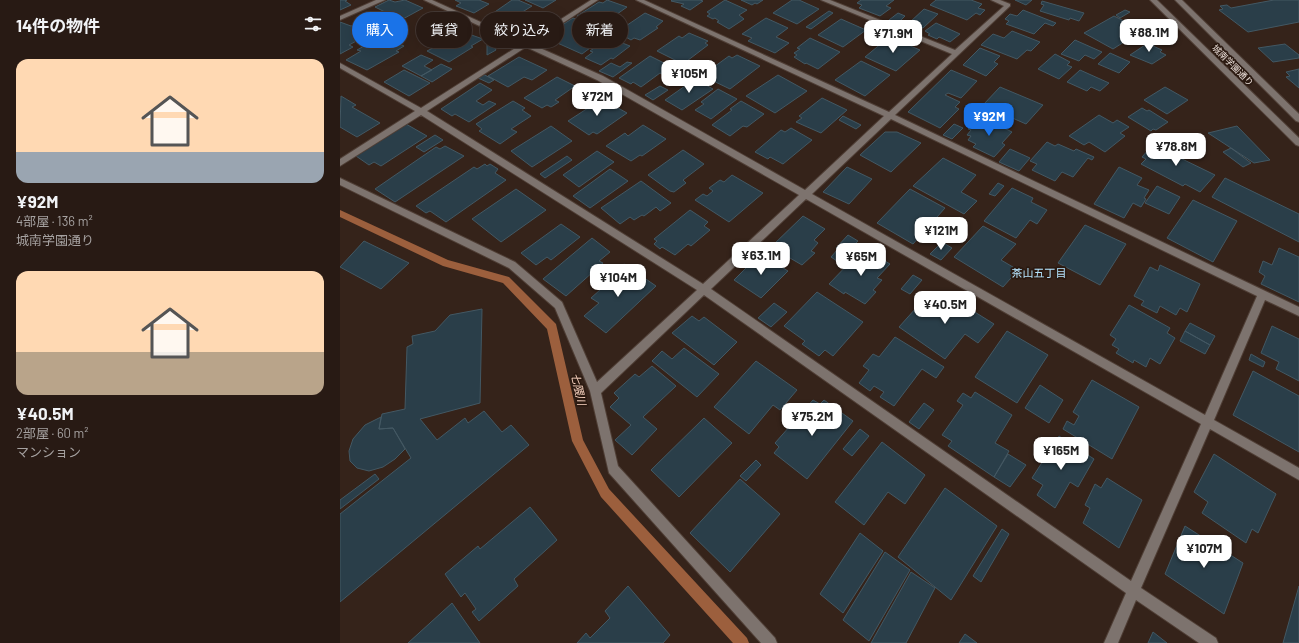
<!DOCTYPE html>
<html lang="ja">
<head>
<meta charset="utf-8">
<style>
	:root { --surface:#281a14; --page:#30231d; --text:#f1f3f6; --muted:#a5a1a0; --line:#443834; --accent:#1a73e8 }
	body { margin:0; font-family:Barlow,"Noto Sans JP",sans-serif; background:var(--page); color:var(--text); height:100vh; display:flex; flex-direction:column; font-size:15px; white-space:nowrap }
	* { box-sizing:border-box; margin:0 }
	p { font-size:13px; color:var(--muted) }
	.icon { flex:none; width:22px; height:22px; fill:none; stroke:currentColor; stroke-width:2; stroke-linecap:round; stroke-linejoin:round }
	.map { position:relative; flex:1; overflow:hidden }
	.details { display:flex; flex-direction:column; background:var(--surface); width:340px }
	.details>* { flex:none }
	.guide { position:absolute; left:12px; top:12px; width:380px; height:36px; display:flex; gap:8px }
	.price { position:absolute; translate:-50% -34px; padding:0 9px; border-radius:8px; background:#fff; color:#222; font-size:13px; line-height:26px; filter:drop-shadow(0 1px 2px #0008) }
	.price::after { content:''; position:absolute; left:50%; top:24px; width:12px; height:9px; margin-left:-6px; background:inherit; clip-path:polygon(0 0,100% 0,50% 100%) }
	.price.selected { background:var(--accent); color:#fff }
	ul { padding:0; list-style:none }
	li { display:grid; align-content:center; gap:8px; height:212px; padding:0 16px }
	li span { display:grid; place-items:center; height:124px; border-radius:12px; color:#555 }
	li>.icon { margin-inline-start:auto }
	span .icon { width:72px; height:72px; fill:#fffc; stroke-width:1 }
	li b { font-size:17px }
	h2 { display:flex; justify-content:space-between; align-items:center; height:48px; padding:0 16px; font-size:17px }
	.tag { padding:0 14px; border-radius:18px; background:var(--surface); box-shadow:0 4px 16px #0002,0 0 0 1px var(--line); font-size:14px; line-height:36px }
	.tag.selected { background:var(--accent); color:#fff }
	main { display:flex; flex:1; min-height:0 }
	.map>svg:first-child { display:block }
</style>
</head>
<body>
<main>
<section class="details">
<h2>14件の物件<svg class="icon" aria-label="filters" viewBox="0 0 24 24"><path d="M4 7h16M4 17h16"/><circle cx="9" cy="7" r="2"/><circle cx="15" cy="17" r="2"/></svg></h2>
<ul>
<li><span style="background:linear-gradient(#ffd9b3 75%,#9aa5b1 0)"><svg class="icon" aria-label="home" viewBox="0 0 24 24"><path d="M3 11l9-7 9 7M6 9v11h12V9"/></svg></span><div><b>¥92M</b><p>4部屋 · 136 m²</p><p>城南学園通り</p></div></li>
<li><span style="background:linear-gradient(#ffd9b3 65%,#b9a48a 0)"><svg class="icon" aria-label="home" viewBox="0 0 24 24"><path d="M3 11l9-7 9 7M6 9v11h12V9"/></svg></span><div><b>¥40.5M</b><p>2部屋 · 60 m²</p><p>マンション</p></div></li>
</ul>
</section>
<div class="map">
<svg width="959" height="643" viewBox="0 0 959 643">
	<rect width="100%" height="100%" fill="#35231a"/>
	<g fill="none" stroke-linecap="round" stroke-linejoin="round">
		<path fill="#9c5f3d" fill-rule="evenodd" d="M0,210L108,260L169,277L216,324L243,440L269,489L407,638L409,643H393L261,497L232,441L207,329L163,283L103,266L0,217Z"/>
	</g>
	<path fill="#2a3e49" stroke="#435863" d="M0,0H7L5,1L11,5L0,10Z
		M49,0L55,2L65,0L83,8L61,20L35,7Z
		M115,0H139L149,4L134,13L116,6L121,3Z
		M172,0H178L192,6L176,16L173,15L162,22L149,16Z
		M185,0H216L203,8Z
		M267,0L287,7L263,24L237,16L259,2L263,3Z
		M332,0H360L363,1L350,10L341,6L344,4L331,1Z
		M385,0L407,10L399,15L404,19L389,29L377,22L379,21L375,18L373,19L367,16L370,14L367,12Z
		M401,0H423L417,4L415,3L412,5Z
		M452,0H459L479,9L457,24L433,13Z
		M521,0H554L546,6L551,8L540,16L519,8L522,5L517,3Z
		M596,0H631L642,4L638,8L645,10L640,15L636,13L627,20L590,5Z
		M675,0H692L686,5Z
		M934,0H959V22L908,32L879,10L883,9L880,6L887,5L891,8Z
		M702,1L744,13L739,21L730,18L729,20L700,11L704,5L701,4Z
		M584,9L598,14L583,28L569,23Z
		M683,10L716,23L713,26L705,23L694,34L666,24L669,21L665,19L670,14L677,16Z
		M785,10L790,12L780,18L776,15Z
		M489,11L493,13L471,29L466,27Z
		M305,13L323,21L316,27L318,28L300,40L294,38L291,40L277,32Z
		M558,13L565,16L558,23L549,20Z
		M774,16L798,28L791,33L795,35L773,49L744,33Z
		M233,18L270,33L242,54L204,37Z
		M426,18L448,28L436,37L449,43L435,53L408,41L412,38L402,34Z
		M501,19L526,30L503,47L478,35Z
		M0,22L11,26L14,25L31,33L9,45L13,47L0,54Z
		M596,23L620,34L610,42L599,37L597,39L588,35L590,34L585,31Z
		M120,31L143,39L131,46L133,47L109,62L87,51L112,38L110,36Z
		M672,31L700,42L691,51L687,50L677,59L641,45L653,34L664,38Z
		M349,33L368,41L365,43L368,45L343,64L317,51L339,36L342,38Z
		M42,36L64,46L56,51L59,52L27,70L6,60L21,51L17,50Z
		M549,37L580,50L556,71L525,57Z
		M470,38L500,52L478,69L466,63L465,64L454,57L457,55L454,53L460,49L457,48Z
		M272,39L290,46L273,59L271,58L261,65L245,58L253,52L250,51L264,41L267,42Z
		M735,40L762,52L754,59L745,55L739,61L721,54Z
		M811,41L816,44L813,46L822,50L820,52L826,55L812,64L790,55Z
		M152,43L156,50L147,55V44Z
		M945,44L959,55V58L933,62L918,48Z
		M640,48L660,56L654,62L658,64L646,76L623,65Z
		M770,53L790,62L779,73L758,64Z
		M715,54L730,62L727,65L732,67L719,79L698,69Z
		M81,55L93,60L84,66L92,70L81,76L62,66Z
		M397,55L420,66L390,89L367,78L371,75L367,72L389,56L392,58Z
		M310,56L336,69L326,76L320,73L301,87L293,82L291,84L279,78Z
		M179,57L207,70L192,80L184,77L168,87L148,76Z
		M521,61L550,75L525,96L495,80Z
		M287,62L292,63L273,77L259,71L271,63L280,67Z
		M101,64L112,69L92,82L81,76Z
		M959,69V88L946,77L950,76L946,72Z
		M64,70L90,83L69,96L44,82Z
		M611,70L637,81L621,98L608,93L605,95L620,102L615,107L619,109L600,128L568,112Z
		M740,70L769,83L760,91L751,87L747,91L727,82Z
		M143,74L154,80L149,83L138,78Z
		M438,75L467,91L435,113L406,96Z
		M217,77L235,86L215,100L219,102L211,107L207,105L202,108L184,98Z
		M355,79L373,89L342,110L325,100Z
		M140,83L152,90L136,101L143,105L149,101L156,104L129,122L115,114L112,116L101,109Z
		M320,86L328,90L313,100L305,95Z
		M660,87L703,105L686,124L643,105Z
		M825,87L848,100L827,114L804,100Z
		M378,89L397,99L371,119L355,110L364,104L361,102Z
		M1,96L16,105L12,107L40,123L17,137L0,127Z
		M482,98L507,110L481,133L456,122L462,118L459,116Z
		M262,99L287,113L257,134L253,132L249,135L228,121Z
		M173,101L185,108L182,110L191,116L171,129L177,132L160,144L139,131L142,129L136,124Z
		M401,101L424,114L407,127L403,126L390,136L372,125L392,110L390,109Z
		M802,108L807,111L809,110L828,122L816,130L813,129L811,131L788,117Z
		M641,112L648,115L642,121L636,117Z
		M759,115L773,123L777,120L789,127L780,133L785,136L765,152L749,142L744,145L729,136Z
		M503,116L521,125L516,129L499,120Z
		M649,119L666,126L664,128L672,132L662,143L665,145L654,157L633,147L636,144L628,140L631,136L627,135L631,130L628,129L634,122L642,126Z
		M66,124L87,136L41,166L34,162L29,165L16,156Z
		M614,124L623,128L612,139L603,135Z
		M303,125L326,139L302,156L300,155L291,161L266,146L285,133L288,136Z
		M211,126L232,141L192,167L171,151Z
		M897,126L930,160L914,163L868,133Z
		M451,128L472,140L443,164L430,157L428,159L415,152L441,130L445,132Z
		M545,132H557L581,143L551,172L520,155Z
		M95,135L103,140L84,152L76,147Z
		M816,141L840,153L836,156L875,175L860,192L845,184L843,186L801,164L806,159L802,157Z
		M707,142L715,146L718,144L734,151L736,149L754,157L752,160L748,158L733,177L722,172L715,181L692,170L697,164L690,161Z
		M105,146L124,156L55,202L35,189L96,147L100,149Z
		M891,148L911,163L903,167L883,152Z
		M670,149L690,158L679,171L659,162Z
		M343,150L364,164L343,180L346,183L334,192L330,191L308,175Z
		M257,151L274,162L239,187L223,175Z
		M227,156L232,160L205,178L200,174Z
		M603,158L636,175L621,192L637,201L624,214L573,186Z
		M145,164L147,166L150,164L158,169L155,173L166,180L106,222L90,211L86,213L76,206L134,167L137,169Z
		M507,167L532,179L509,204L483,192Z
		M779,167L802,178L797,185L809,190L804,198L806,199L801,207L793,203L784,218L754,204Z
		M270,169L288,181L250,208L233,196Z
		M392,175L423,193L389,222L355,200L363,194L367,196L373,191L369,188L380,180L384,182Z
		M885,178L959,214V242L872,197Z
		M301,181L331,203L320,211L316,207L304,216L302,215L294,220L290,217L280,224L261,208Z
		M658,183L664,186L655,196L649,194Z
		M817,186L840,197L829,214L805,203Z
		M672,188L693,198L691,202L707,210L697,224L690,220L676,238L644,221Z
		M176,189L206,210L161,242L132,219Z
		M570,189L605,208L573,244L537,223Z
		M853,200L897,221L873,262L827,238Z
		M350,210L368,222L364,226L370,230L351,246L348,244L335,255L322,247L320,249L314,244L317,241L314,239Z
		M463,216L485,229L474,240L478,243L471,251L475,253L462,265L431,247Z
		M221,224L240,237L211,260L207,257L196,265L181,253Z
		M745,225L786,244L760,285L718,263Z
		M643,226L676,244L661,260L678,270L663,287L614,257Z
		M508,235L518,241L497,261L491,257L498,249L496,248Z
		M252,238L270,252L259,261L263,263L226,296L203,279Z
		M24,241L69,263L41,289L0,267Z
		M602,242L612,248L601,260L590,254Z
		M939,248L959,257V302L921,284L925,276L919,272L923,261L932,265Z
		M527,250L550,264L537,278L542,280L533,290L536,292L525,304L505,292L504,294L489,284L512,260L516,263Z
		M420,254L448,271L421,298L394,280Z
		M284,264L316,286L266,333L244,316L259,303L251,298L270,281L267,279Z
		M820,265L860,284L847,312L840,308L836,315L820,306L817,313L801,305L804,301L794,296L810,267L818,271Z
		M573,275L582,280L570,294L561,289Z
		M477,292L523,322L493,356L485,350L479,356L462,344L465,341L444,326Z
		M609,296L654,324L638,343L625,334L605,359L559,327L585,298L599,307Z
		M434,303L447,312L431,327L418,318Z
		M789,305L830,328L827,333L835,338L820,364L810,358L806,367L794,360L793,363L776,353L779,349L772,345L776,339L770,335Z
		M142,309L140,403L80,419L97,440L125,418L128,423L144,411L162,432L171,425L189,445L0,602V514L71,458L53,428L39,429L42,414L65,409L67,347L73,344L72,336L95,331L110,315Z
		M352,316L359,321L364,317L397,342L374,365L332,333Z
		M850,323L875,336L870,345L845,331Z
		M932,326L959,339V381L936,369L939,362L921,353Z
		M667,331L708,355L677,403L635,377Z
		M845,331L870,345L865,354L840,341Z
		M555,337L604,367L596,378L582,369L554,406L540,397L544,392L534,386L530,391L519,383L529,370L523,366L533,354L539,357Z
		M344,348L379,374L357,397L312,361L322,351L332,359Z
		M911,354L925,362L923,367L909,360Z
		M416,361L457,390L440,410L433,405L409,434L374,407Z
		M312,366L336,386L303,417L317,429L292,455L275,440L291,425L270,407L279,398L274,393L295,374L299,377Z
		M913,371L959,396V452L893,415Z
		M752,380L799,407L772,459L723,429L727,421L734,425L739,416L733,412Z
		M700,385L723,400L709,423L685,408Z
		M635,392L672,415L655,443L669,451L654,477L608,446L612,441L602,435L623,405L617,401L623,393L631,398Z
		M473,400L480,404L484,400L513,421L467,479L434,453L439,447L435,443Z
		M584,403L594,410L579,429L569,422Z
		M41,417L39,429L53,428L65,449L55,459L43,467L29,471L17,468L10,461L9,451L13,439L25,425Z
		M364,418L392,443L339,497L311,470Z
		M520,429L529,436L512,456L503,449Z
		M719,436L754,459L738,487L730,482L715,508L697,495L703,485L692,478Z
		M542,442L585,475L565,504L548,492L524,525L495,502Z
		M668,454L686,465L670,487L654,477Z
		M874,454L936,494L918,533L912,529L906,543L862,513L868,502L854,492Z
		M416,460L421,465L406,481L400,476Z
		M35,474L39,479L0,509V500Z
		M767,478L802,500L779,548L743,523L750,508L745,505L755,484L761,488Z
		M400,479L440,514L390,572L350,533Z
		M605,488L657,526L611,600L558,557Z
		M190,507L217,540L174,579L178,586L139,621L132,612L136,609L125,593L121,597L105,574L138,546L140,549Z
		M845,526L903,563L884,614L825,574Z
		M662,529L669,534L641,582L633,576Z
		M520,533L543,551L503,613L480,594Z
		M545,552L570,570L529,641L503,620Z
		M571,572L595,588L566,643H531Z
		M288,586L330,635L323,643H237L246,633L250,638L270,618L265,611Z
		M959,586V643H943Z
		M112,603L140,643H68Z
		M813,632L827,643H808Z
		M625,634L637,643H619Z"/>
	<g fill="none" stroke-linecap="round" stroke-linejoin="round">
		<defs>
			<path id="minor" d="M36,0H45L0,20V16Z
				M84,0H92L185,42L251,0H258L191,44L263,76L465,190L544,116L296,0H304L549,112L612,54L481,0H490L615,50L664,6L651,0H660L670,4V6L555,115L959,307V316L925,300L874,420L959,468V480L870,429L801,588L876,638L878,643H859L796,600L778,643H764L786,593L364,295L261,393L278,466L435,638L437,643H421L269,473L250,391L215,308L169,268L0,185V178L175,262L222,302L257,382L357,290L81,115L0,166V159L75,111L0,68V63L81,108L180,45ZM186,47L257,80L459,195L363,284L87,111ZM551,119L917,296L865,415L472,194ZM466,199L861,424L791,581L371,289Z
				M810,0H817L959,138V146L956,145Z
				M835,0H842L959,114V122L956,121Z"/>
		</defs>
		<use href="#minor" stroke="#4f3e35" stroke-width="2"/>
		<use href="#minor" fill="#7d736e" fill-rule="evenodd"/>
	</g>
	<g text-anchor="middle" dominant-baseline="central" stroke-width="3.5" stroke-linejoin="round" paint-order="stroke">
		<g font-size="9" fill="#efe3dd" stroke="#2b1a11">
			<text transform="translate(893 65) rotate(45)">城南学園通り</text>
		</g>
		<g font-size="11" fill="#b6e5ff" stroke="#2b1a11">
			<text x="699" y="272">茶山五丁目</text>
		</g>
		<g font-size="11" font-style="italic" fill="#fbd5c2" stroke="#2b1a11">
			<text transform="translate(239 389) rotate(77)">七隈川</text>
		</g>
	</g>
</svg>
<b class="price" style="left:809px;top:53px">¥88.1M</b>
<b class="price" style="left:553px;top:54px">¥71.9M</b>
<b class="price" style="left:349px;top:94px">¥105M</b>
<b class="price" style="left:257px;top:117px">¥72M</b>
<b class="price selected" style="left:649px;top:137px">¥92M</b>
<b class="price" style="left:836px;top:167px">¥78.8M</b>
<b class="price" style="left:601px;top:251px">¥121M</b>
<b class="price" style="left:421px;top:276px">¥63.1M</b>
<b class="price" style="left:521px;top:277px">¥65M</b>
<b class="price" style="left:278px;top:298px">¥104M</b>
<b class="price" style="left:605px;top:325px">¥40.5M</b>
<b class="price" style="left:472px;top:437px">¥75.2M</b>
<b class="price" style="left:721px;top:471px">¥165M</b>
<b class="price" style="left:864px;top:569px">¥107M</b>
<div class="guide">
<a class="tag selected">購入</a>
<a class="tag">賃貸</a>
<a class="tag">絞り込み</a>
<a class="tag">新着</a>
</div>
</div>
</main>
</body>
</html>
